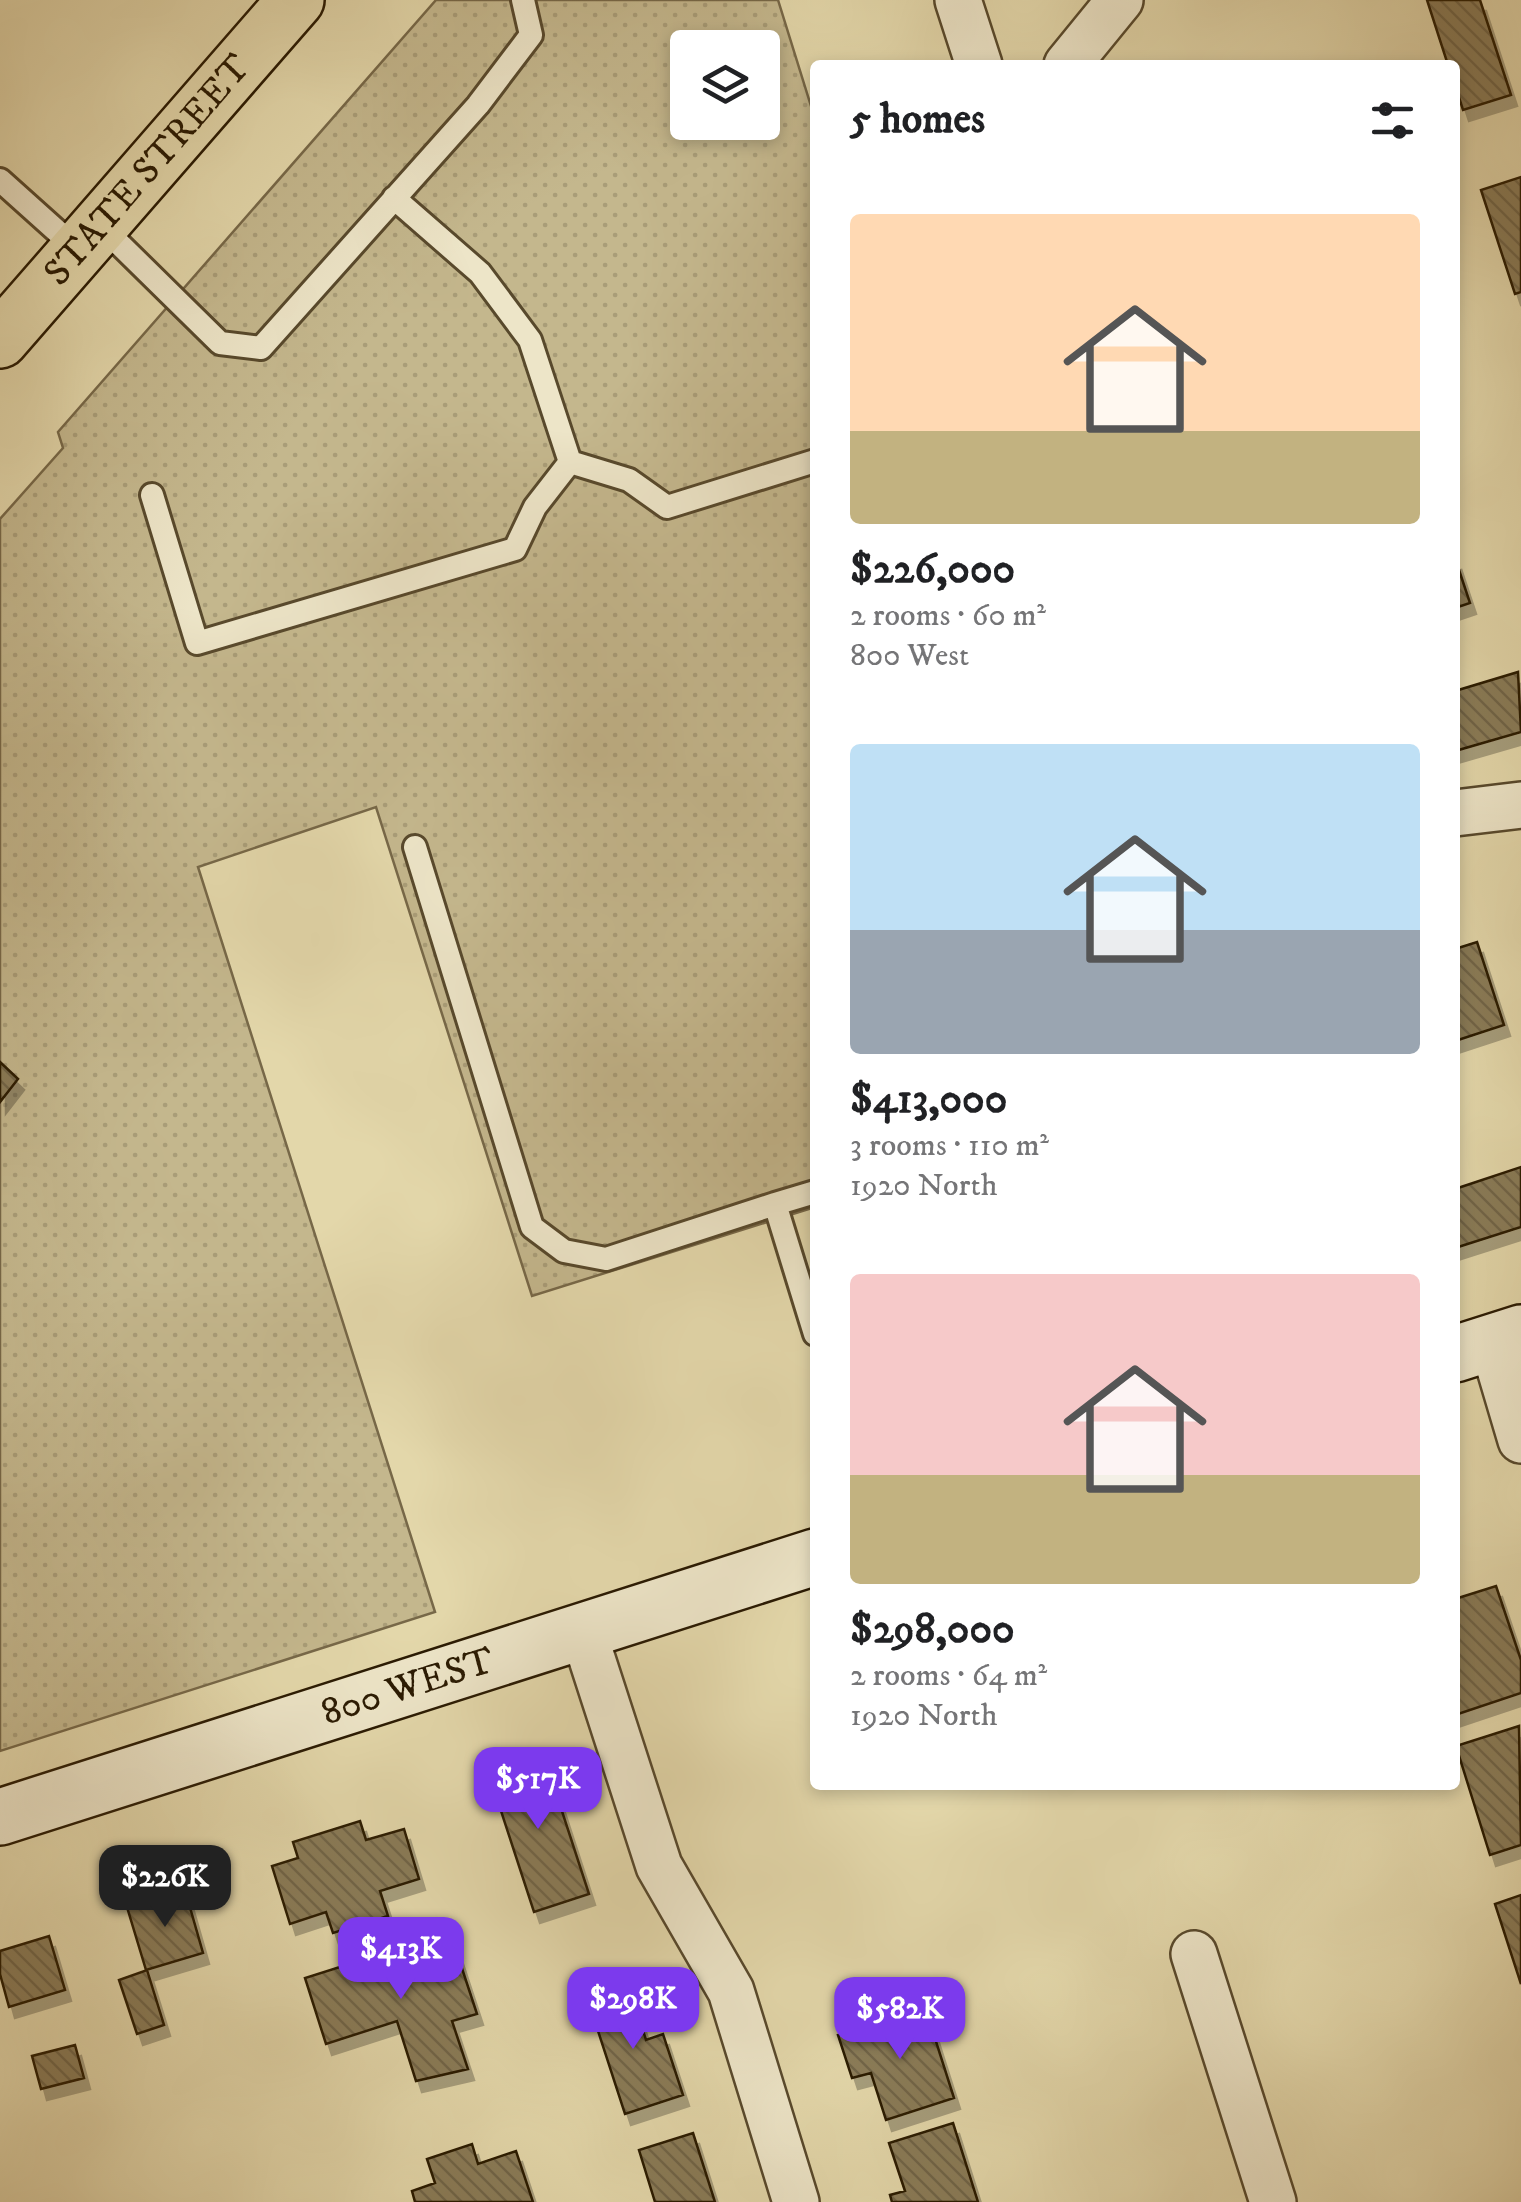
<!DOCTYPE html>
<html lang="en">
<head>
<meta charset="utf-8">
<style>
	:root { --surface:#fff; --page:#f6f6f6; --text:#202124; --muted:#757577; --accent:#7c3aed }
	body { margin:0; font-family:"IM FELL DW Pica",serif; background:var(--page); color:var(--text); height:100vh; display:flex; flex-direction:column; font-size:38px; white-space:nowrap }
	* { box-sizing:border-box; margin:0 }
	p { font-size:32px; color:var(--muted) }
	.icon { flex:none; width:55px; height:55px; fill:none; stroke:currentColor; stroke-width:2; stroke-linecap:round; stroke-linejoin:round }
	.map { position:relative; flex:1; overflow:hidden }
	.side { position:absolute; left:810px; top:60px; width:650px; height:1730px; display:flex; flex-direction:column; background:var(--surface); border-radius:10px; box-shadow:0 5px 15px #0003 }
	.side>* { flex:none }
	.fabs { position:absolute; left:670px; top:30px; display:grid; gap:20px }
	.fabs a { display:grid; place-items:center; width:110px; height:110px; border-radius:10px; background:var(--surface); box-shadow:0 5px 15px #0003; font-size:50px }
	.price { position:absolute; translate:-50% -85px; padding:0 22px; border-radius:20px; background:var(--accent); color:#fff; font-size:32px; line-height:65px; filter:drop-shadow(0 2px 5px #0008) }
	.price::after { content:''; position:absolute; left:50%; top:60px; width:30px; height:22px; margin-left:-15px; background:inherit; clip-path:polygon(0 0,100% 0,50% 100%) }
	.price.active { background:#222; color:#fff }
	ul { padding:0; list-style:none }
	li { display:grid; align-content:center; gap:20px; height:530px; padding:0 40px }
	li span { display:grid; place-items:center; height:310px; border-radius:10px; color:#555 }
	li>.icon { margin-inline-start:auto }
	span .icon { width:180px; height:180px; fill:#fffc; stroke-width:1 }
	li b { font-size:42px }
	h2 { display:flex; justify-content:space-between; align-items:center; height:120px; padding:0 40px; font-size:42px }
	.map>svg:first-child { display:block }
</style>
</head>
<body>
<div class="map">
<svg width="1521" height="2202" viewBox="0 0 1521 2202">
	<defs>
		<pattern id="grass-dots" width="8" height="8" patternUnits="userSpaceOnUse" patternTransform="scale(2.5)"><rect width="8" height="8" fill="#c4b78d"/><path d="M2 2h.1M6 6h.1" fill="none" stroke="#a99d78" stroke-width="1.8" stroke-linecap="round"/></pattern>
		<pattern id="building-back-hatch" width="6" height="6" patternUnits="userSpaceOnUse" patternTransform="scale(2.5)"><rect width="6" height="6" fill="#8a7c59"/><path d="M-1 5l2 2M0 0l6 6M5-1l2 2" fill="none" stroke="#716547"/></pattern>
		<filter id="shadow"><feDropShadow dx="6" dy="11" stdDeviation="0" flood-color="#0004"/></filter>
	</defs>
	<rect width="100%" height="100%" fill="#e3d7aa"/>
	<filter id="stains"><feTurbulence type="fractalNoise" baseFrequency=".002" numOctaves="4"/><feColorMatrix values="0 0 0 0 .2 0 0 0 0 .09 0 0 0 0 .02 0 0 0 .5 -.17"/></filter>
	<radialGradient id="worn" r=".72"><stop offset=".6" stop-color="#630" stop-opacity="0"/><stop offset="1" stop-color="#630" stop-opacity=".3"/></radialGradient>
	<path fill="url(#grass-dots)" stroke="#776848" stroke-width="2.5" fill-rule="evenodd" d="M436,0H778L815,119V1207L532,1296L376,807L198,867L435,1612L0,1751V519L63,448L58,432ZM688,48H762V122H688Z"/>
	<path fill="url(#building-back-hatch)" stroke="#2a1a02" stroke-width="2.5" filter="url(#shadow)" d="M1427,0H1480L1511,95L1463,110L1455,85V65H1448Z
		M1521,177V292L1515,294L1481,190Z
		M1455,558L1470,603L1455,608Z
		M1518,672L1521,732L1455,751V691Z
		M1477,942L1504,1025L1455,1041V949Z
		M0,1062L18,1079L0,1102Z
		M1521,1167V1227L1455,1248V1189Z
		M1496,1586L1521,1660V1693L1455,1715V1599Z
		M1519,1726L1521,1845L1490,1855L1456,1746Z
		M543,1753L589,1894L534,1912L488,1771Z
		M360,1821L366,1840L404,1829L419,1879L380,1891L388,1916L333,1933L326,1912L290,1924L272,1866L298,1858L293,1842Z
		M185,1890L203,1953L146,1970L127,1907Z
		M1521,1895V1984L1495,1904Z
		M450,1932L477,2014L452,2021L468,2069L416,2081L397,2021L326,2044L305,1978Z
		M49,1936L65,1990L9,2007L0,1974V1951Z
		M147,1970L164,2025L137,2034L119,1980Z
		M628,1984L646,2040L663,2034L683,2095L625,2114L587,1997Z
		M925,2007L954,2098L886,2120L871,2073L852,2078L838,2035Z
		M75,2045L84,2078L41,2089L32,2056Z
		M953,2123L978,2202H892L890,2195L905,2191L889,2143Z
		M693,2133L715,2202H655L639,2150Z
		M472,2144L478,2164L516,2151L533,2202H415L412,2191L435,2183L427,2159Z"/>
	<g fill="none" stroke-linecap="round" stroke-linejoin="round">
		<defs>
			<path id="lane" d="M0,180L78,250
				M100,225L220,343L261,348L478,105L531,35L523,0
				M570,462L629,480L667,507L815,461
				M152,495L197,643L515,549L535,507L570,462L530,340L480,273L394,198
				M415,847L532,1227L564,1251L606,1259L775,1204
				M815,1192L775,1204L815,1334"/>
			<path id="street" d="M958,0L979,65
				M1067,65L1120,0
				M1455,813L1521,805
				M1492,1342L1521,1440
				M583,1631L659,1866L731,1991L796,2202
				M1194,1954L1273,2202"/>
			<g id="secondary">
				<path d="M1455,1354L1521,1333"/>
				<path id="s1" d="M0,1817L815,1557"/>
			</g>
			<g id="primary">
				<path id="s2" d="M0,340L296,0"/>
			</g>
		</defs>
		<use href="#lane" stroke="#58492c" stroke-width="28"/>
		<use href="#street" stroke="#58492c" stroke-width="50"/>
		<use href="#secondary" stroke="#2a1a02" stroke-width="60"/>
		<use href="#primary" stroke="#2a1a02" stroke-width="60"/>
		<use href="#lane" stroke="#ede5c8" stroke-width="22"/>
		<use href="#street" stroke="#ede5c8" stroke-width="45"/>
		<use href="#secondary" stroke="#ede5c8" stroke-width="55"/>
		<use href="#primary" stroke="#e3d7aa" stroke-width="55"/>
	</g>
	<g text-anchor="middle" dominant-baseline="central" stroke-width="8" stroke-linejoin="round" paint-order="stroke">
		<g font-size="38" fill="#2a1a02" stroke="#ede5c8">
			<text stroke="none"><textPath href="#s2" startOffset="225">STATE STREET</textPath></text>
			<text stroke="none"><textPath href="#s1" startOffset="428">800 WEST</textPath></text>
		</g>
	</g>
	<rect width="100%" height="100%" filter="url(#stains)"/>
	<rect width="100%" height="100%" fill="url(#worn)"/>
</svg>
<div class="fabs">
<a><svg class="icon" aria-label="layers" viewBox="0 0 24 24"><path d="M12 4l9 5-9 5-9-5zM3 14l9 5 9-5"/></svg></a>
</div>
<b class="price" style="left:538px;top:1832px">$517K</b>
<b class="price active" style="left:165px;top:1930px">$226K</b>
<b class="price" style="left:401px;top:2002px">$413K</b>
<b class="price" style="left:633px;top:2052px">$298K</b>
<b class="price" style="left:900px;top:2062px">$582K</b>
<section class="side">
<h2>5 homes<svg class="icon" aria-label="filters" viewBox="0 0 24 24"><path d="M4 7h16M4 17h16"/><circle cx="9" cy="7" r="2"/><circle cx="15" cy="17" r="2"/></svg></h2>
<ul>
<li><span style="background:linear-gradient(#ffd9b3 70%,#c2b280 0)"><svg class="icon" aria-label="home" viewBox="0 0 24 24"><path d="M3 11l9-7 9 7M6 9v11h12V9"/></svg></span><div><b>$226,000</b><p>2 rooms · 60 m²</p><p>800 West</p></div></li>
<li><span style="background:linear-gradient(#bfe0f5 60%,#9aa5b1 0)"><svg class="icon" aria-label="home" viewBox="0 0 24 24"><path d="M3 11l9-7 9 7M6 9v11h12V9"/></svg></span><div><b>$413,000</b><p>3 rooms · 110 m²</p><p>1920 North</p></div></li>
<li><span style="background:linear-gradient(#f6c9c9 65%,#c2b280 0)"><svg class="icon" aria-label="home" viewBox="0 0 24 24"><path d="M3 11l9-7 9 7M6 9v11h12V9"/></svg></span><div><b>$298,000</b><p>2 rooms · 64 m²</p><p>1920 North</p></div></li>
</ul>
</section>
</div>
</body>
</html>
